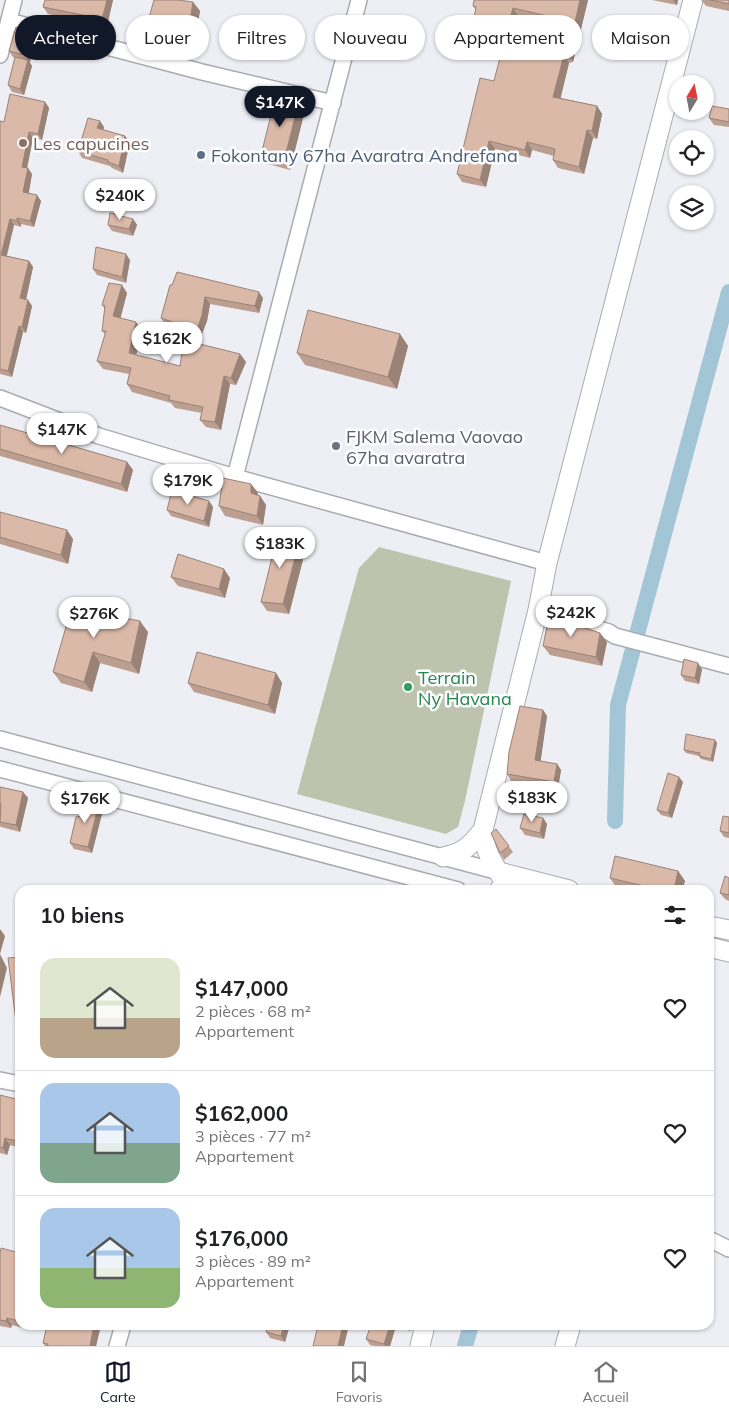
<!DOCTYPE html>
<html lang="fr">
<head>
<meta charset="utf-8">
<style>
	:root { --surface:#fff; --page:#f2f2f2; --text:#202124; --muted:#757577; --line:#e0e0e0; --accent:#111827 }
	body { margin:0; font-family:Mulish,sans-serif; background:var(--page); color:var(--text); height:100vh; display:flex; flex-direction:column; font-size:19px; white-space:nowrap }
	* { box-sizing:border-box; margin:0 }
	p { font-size:16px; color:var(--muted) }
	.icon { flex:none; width:28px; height:28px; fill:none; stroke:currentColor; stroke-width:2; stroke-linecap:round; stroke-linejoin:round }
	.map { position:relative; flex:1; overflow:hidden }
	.side { position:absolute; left:15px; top:885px; width:699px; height:445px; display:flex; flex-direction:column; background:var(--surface); border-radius:15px; box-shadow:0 1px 4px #0004 }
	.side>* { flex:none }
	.banner { position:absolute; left:15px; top:15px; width:700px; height:45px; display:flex; gap:10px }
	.needle { width:32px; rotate:10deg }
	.controls { position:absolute; left:669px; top:75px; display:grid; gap:10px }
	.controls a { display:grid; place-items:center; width:45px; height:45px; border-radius:50%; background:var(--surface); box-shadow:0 1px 4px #0004; font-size:25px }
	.price { position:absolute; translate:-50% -42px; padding:0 11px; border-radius:18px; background:#fff; color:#222; font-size:16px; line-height:32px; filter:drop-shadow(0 1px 2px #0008) }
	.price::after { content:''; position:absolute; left:50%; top:30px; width:15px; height:11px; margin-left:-8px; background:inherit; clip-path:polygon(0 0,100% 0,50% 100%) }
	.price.on { background:var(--accent); color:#fff }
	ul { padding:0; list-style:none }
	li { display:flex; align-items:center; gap:15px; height:125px; padding:0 25px }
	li+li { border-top:1px solid var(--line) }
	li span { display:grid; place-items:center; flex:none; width:140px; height:100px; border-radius:15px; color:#555 }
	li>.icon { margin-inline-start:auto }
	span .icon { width:60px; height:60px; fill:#fffc; stroke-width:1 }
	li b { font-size:21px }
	h2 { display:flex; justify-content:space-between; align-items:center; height:60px; padding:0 25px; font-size:21px }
	.pill { padding:0 18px; border-radius:22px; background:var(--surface); box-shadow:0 1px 4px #0004; font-size:18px; line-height:45px }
	.pill.on { background:var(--accent); color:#fff }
	.tab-bar { display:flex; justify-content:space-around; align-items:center; height:70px; border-top:1px solid var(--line); background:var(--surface); font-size:14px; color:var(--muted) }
	.tab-bar a { display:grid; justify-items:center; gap:2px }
	.tab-bar .on { color:var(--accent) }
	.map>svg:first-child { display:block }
</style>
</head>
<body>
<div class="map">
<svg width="729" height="1346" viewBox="0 0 729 1346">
	<rect width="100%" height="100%" fill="#eeeff4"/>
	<path fill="#bec3ae" d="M379,547L511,581L465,801L458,827L446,834L297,794L359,568Z"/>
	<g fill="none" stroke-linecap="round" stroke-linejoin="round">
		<path stroke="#a3c6d7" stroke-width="16" d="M615,821L618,705L729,292
			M465,1346L471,1325"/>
		<defs>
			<path id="minor" d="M9,21L202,72L333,103
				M0,55L14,0
				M0,398L99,436L235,477L547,563
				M235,477L359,0
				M538,610L609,632L615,636L729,666
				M0,739L499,872
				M0,769L458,890
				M0,1080L20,1084
				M709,1239L729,1249
				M117,1346L123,1325"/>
			<path id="major" d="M443,857C464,853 470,846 483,830
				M499,872L569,890
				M499,890L506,884C495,866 484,852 483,830L538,610L547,563L693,0
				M709,926L729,930
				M709,947L729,952
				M420,1346L425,1325
				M565,1346L571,1325"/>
		</defs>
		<use href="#minor" stroke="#aaabb0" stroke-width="18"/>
		<use href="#major" stroke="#aaabb0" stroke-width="21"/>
		<use href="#minor" stroke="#fff" stroke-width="15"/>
		<use href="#major" stroke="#fff" stroke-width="19"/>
	</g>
	<path fill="#bc9f91" d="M113,0L107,26L48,14L43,7Z
		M588,0L573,62L569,63L560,98L597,106L602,114L597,139L593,138L584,174L558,168L553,160L554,156L532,150L530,158L495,149L486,187L462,182L457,174L494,81L547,57L554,24L518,16L514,34L479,26L474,18L476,10L473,6Z
		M652,0H678L677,5Z
		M701,0H729V11L706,6Z
		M193,2L200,11L193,49L162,43L159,39L153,38L146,28Z
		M32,32L36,38L30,62L29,61L32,66L24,95L12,92L8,85L15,58L13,57L9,51Z
		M299,101L305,110L290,170L268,164L261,155Z
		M45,102L49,108L42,140L33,138L27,168L32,174L28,193L41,201L34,227L21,224V227L14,225L7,256L29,261L33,267L26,300H28L32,306L26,333L23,332L12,377L0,374V121L4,122Z
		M729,109V127L714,125L709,118Z
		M104,127L103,130L125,136L130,142L123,173L112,168L110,166L82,158L78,151Z
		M133,219L137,225L133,236L112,231L108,225Z
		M130,260L126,283L97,275L93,269Z
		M170,285L263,298L259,313L210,304L207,321L200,339L179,334L175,328L165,324L161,318Z
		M127,293L120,318L142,330L136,355L180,366L240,354L246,362L236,385L230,384L221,430L206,427L200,420L202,413L175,408L171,403L132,392L127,384L129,374L103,369L97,361L105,334L102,331L105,309L102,305Z
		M400,334L408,346L397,389L305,365L297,353Z
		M0,425L127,462L133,470L127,492L0,456Z
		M251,484L258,493V495L260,496L266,505L263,525L225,516L219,506Z
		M209,501L213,507L209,527L171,516L167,510Z
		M0,512L73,539L68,564L0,544Z
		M300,539L306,548L289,614L267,611L261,602Z
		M171,577L230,578L225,598L178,586Z
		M106,605L113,616L148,632L139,674L100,663L92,692L61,683L53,672Z
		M600,633L607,642L602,666L550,655L543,646Z
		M702,669L699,684L685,681L681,675Z
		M276,673L282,683L275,714L194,692L188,683Z
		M543,710L547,716L540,761L557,764L561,770L558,788L511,781L507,774Z
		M715,740L717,743L713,762L701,759L699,756L686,753L684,750Z
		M683,782L672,818L661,815L657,810Z
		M0,787L23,792L28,798L20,832L1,827L0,826Z
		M103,810L92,853L74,849L70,843L80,816Z
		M729,817V838L724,837L720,831Z
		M543,818L547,824L544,839L525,835L520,828Z
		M496,829L513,852L504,860L500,853Z
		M678,871L685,881L682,890H629L616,887L610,878Z
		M729,878V901L725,899L720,893Z
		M0,1095L20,1100V1148L10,1145L7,1155L0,1153Z
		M0,1253H20V1325H24L23,1328L12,1325L11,1328L0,1326Z
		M36,1325H101L96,1346H45L43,1343L47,1328Z
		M261,1325H290L285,1342L270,1338L266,1332L267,1327Z
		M371,1325H412L410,1331L396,1326L390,1346H375L370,1345L366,1339Z"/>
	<path fill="#998276" d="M107,0H113L107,26L102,19Z
		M580,0H588L573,62L568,54Z
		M673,0H678L677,5Z
		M193,2L200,11L193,49L187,39Z
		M513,8L518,16L514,34L508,26Z
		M32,32L36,38L30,62L25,55Z
		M564,55L569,63L559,105L553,97Z
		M28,60L32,66L24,95L20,89Z
		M299,101L305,110L290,170L284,161Z
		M45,102L49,108L42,140L38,134Z
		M597,106L602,114L597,139L592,131Z
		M100,121L104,127L102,135L97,128Z
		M587,130L593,138L584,174L579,167Z
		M29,132L33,138L26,173L22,167Z
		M125,136L130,142L123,173L119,166Z
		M489,141L495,149L486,187L480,180Z
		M527,142L532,150L530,158L525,150Z
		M28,168L32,174L28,198L23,192Z
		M37,195L41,201L34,227L30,221Z
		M17,218L21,224V227L17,221Z
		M10,219L14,225L5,261L1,255Z
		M133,219L137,225L133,236L129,229Z
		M126,254L130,260L126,283L122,277Z
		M29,261L33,267L25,304L20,298Z
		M122,285L127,293L119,324L113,316Z
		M259,292L263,298L259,313L255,306Z
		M205,297L210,304L207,321L200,339L196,333Z
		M28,300L32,306L26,333L22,327Z
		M136,322L142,330L135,361L129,353Z
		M19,326L23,332L12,377L8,371Z
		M400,334L408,346L397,389L388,377Z
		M240,354L246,362L236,385L231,378Z
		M224,376L230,384L221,430L215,422Z
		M127,462L133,470L127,492L121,484Z
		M251,484L258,493L257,502L251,493Z
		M260,496L266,505L263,525L257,516Z
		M209,501L213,507L209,527L204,521Z
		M67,530L73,539L68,564L61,555Z
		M300,539L306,548L289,614L283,604Z
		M224,569L230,578L225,598L219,589Z
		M106,605L113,616L103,614Z
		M140,621L148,632L139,674L131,663Z
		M600,633L607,642L602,666L596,657Z
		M93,652L100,663L92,692L84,682Z
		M698,663L702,669L699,684L695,678Z
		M276,673L282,683L275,714L268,705Z
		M543,710L547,716L540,766L535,760Z
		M715,740L717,743L713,762L711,759Z
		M557,764L561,770L558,788L554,782Z
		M679,777L683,782L672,818L668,813Z
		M23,792L28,798L20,832L16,825Z
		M99,804L103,810L92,853L88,847Z
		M543,818L547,824L544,839L540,833Z
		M678,871L685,881L682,890H674Z
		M0,929L5,936L0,954L7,968L0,997Z
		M5,1138L10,1145L7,1155L3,1148Z
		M19,1315H20V1325L18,1321Z
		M7,1318L12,1325L11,1328L6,1321Z
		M94,1325H101L96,1346H90Z
		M284,1325H290L285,1342L281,1336Z
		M343,1325H349L344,1346H338Z
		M390,1325H396V1326L390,1346H385L384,1344Z
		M406,1325H412L410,1331L405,1326Z"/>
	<path fill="#dbb9a9" stroke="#998276" d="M45,0H107L102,19L43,7Z
		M154,0H178L193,2L187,39L155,33V31L146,28Z
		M474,0H580L568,54L564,55L553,97L597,106L592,131L587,130L579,167L553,160L555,149L527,142L525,150L489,141L480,180L457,174L480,78L494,81L503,46L547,57L556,18L513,8L508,26L474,18L476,7L473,6Z
		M710,0H729V4Z
		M16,27L32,32L25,55L9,51Z
		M15,57L28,60L20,89L8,85Z
		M10,94L45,102L38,134L29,132L22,167L28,168L23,192L37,195L30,221L17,218V221L10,219L1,255L29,261L20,298L28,300L22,327L19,326L8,371L0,369V121L4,122Z
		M276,95L299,101L284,161L261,155Z
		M712,106L729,109V122L709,118Z
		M88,118L100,121L97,128L125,136L119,166L108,162V160L78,151Z
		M110,213L133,219L129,229L108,225Z
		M96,247L126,254L122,277L93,269Z
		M177,272L259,292L255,306L205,297L202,315L196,333L175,328V323L161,318L170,285H172Z
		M109,283L122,285L113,316L136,322L129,353L180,366L184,340L240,354L231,378L224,376L215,422L200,420L203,407L169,400L170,396L127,384L131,368L97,361L106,331H102L105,306L102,305Z
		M308,310L400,334L388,377L297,353Z
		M0,425L127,462L121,484L0,449Z
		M223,478L251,484V493L260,496L257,516L219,506Z
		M172,490L209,501L204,521L167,510Z
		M0,512L67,530L61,555L0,537Z
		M278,533L300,539L283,604L261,602Z
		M178,554L224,569L219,589L171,577Z
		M74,599L106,605L103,614L140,621L131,663L93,652L84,682L53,672Z
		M549,616L600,633L596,657L543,646Z
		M197,652L276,673L268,705L188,683Z
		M684,659L698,663L695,678L681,675Z
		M520,706L543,710L535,760L557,764L554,782L507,774L509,752Z
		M686,734L715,740L711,759L699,756L700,753L684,750Z
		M668,773L679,777L668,813L657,810Z
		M0,787L23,792L16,825L0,822L1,804H0Z
		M84,800L99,804L88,847L70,843L76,817L80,816Z
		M524,814L543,818L540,833L520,828Z
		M723,816L729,817V833L720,831Z
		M496,829L509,846L500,853L491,833Z
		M615,856L678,871L674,890H661L610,878Z
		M725,876L729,878V895L720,893Z
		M20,957V1037H18L8,958Z
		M0,1095L20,1100V1142L5,1138L3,1148L0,1147Z
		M1,1248L20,1253V1315L18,1321L7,1318L6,1321L0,1320V1253Z
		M47,1325H94L90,1346H47L48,1344L43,1343Z
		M268,1325H284L281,1336L266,1332Z
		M318,1325H343L338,1346H313Z
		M371,1325H390L384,1344L366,1339Z"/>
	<circle fill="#8d6e63" stroke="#fcfdff" stroke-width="2" cx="23" cy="143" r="5"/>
	<circle fill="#5c6f8a" stroke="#fcfdff" stroke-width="2" cx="201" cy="155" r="5"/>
	<circle fill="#6b7280" stroke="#fcfdff" stroke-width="2" cx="336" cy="446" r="5"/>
	<circle fill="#2e9e5b" stroke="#fcfdff" stroke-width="2" cx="408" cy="687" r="5"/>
	<g text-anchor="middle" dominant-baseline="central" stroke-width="5" stroke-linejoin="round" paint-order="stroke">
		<g font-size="18" fill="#785e54" stroke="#fcfdff" text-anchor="start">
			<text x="33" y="143">Les capucines</text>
		</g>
		<g font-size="18" fill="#4e5e75" stroke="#fcfdff" text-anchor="start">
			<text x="211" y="155">Fokontany 67ha Avaratra Andrefana</text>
		</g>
		<g font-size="18" fill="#5b616d" stroke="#fcfdff" text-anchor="start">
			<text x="346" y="436">FJKM Salema Vaovao<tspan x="346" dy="21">67ha avaratra</tspan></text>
		</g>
		<g font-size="18" fill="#27864d" stroke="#fcfdff" text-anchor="start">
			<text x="418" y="677">Terrain<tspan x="418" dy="21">Ny Havana</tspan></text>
		</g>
	</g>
</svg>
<div class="controls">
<a><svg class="needle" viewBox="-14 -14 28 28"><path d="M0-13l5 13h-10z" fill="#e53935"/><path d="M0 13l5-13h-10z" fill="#757577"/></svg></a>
<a><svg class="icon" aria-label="locate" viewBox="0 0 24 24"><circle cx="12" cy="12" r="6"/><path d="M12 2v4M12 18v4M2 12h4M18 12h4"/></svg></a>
<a><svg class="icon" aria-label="layers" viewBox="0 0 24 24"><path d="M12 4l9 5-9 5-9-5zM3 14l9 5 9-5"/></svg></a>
</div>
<b class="price on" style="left:280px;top:128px">$147K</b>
<b class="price" style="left:120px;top:221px">$240K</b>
<b class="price" style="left:167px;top:364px">$162K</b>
<b class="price" style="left:62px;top:455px">$147K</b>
<b class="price" style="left:188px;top:506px">$179K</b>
<b class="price" style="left:280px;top:569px">$183K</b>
<b class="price" style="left:571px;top:638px">$242K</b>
<b class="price" style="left:94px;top:639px">$276K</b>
<b class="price" style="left:532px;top:823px">$183K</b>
<b class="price" style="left:85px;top:824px">$176K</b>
<div class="banner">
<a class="pill on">Acheter</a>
<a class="pill">Louer</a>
<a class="pill">Filtres</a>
<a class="pill">Nouveau</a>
<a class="pill">Appartement</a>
<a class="pill">Maison</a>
</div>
<section class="side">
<h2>10 biens<svg class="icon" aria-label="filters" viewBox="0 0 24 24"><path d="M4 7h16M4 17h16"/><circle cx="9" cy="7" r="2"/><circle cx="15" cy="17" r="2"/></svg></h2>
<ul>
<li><span style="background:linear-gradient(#dfe7d0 60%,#b9a48a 0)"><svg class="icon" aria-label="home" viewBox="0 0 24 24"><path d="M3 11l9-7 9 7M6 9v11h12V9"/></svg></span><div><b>$147,000</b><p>2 pièces · 68 m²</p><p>Appartement</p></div><svg class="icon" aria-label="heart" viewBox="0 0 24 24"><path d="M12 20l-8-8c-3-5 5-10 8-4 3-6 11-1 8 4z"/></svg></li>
<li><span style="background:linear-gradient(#a9c7e8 60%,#7fa58c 0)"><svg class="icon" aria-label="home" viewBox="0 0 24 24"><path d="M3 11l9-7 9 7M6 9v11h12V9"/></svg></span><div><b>$162,000</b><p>3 pièces · 77 m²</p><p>Appartement</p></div><svg class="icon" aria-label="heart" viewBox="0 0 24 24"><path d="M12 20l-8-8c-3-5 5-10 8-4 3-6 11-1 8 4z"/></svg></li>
<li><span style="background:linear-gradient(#a9c7e8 60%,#8fb573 0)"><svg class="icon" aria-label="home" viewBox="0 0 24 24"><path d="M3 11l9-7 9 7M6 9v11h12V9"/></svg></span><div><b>$176,000</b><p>3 pièces · 89 m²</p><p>Appartement</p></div><svg class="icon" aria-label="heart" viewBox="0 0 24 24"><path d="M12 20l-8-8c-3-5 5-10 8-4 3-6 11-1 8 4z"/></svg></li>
</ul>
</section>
</div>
<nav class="tab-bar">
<a class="on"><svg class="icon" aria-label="map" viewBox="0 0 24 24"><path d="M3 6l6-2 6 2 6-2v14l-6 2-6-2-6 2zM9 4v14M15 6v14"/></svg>Carte</a>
<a><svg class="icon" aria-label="saved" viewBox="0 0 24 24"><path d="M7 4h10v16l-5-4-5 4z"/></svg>Favoris</a>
<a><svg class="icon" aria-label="home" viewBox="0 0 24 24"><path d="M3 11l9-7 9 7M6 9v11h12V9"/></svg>Accueil</a>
</nav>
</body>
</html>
